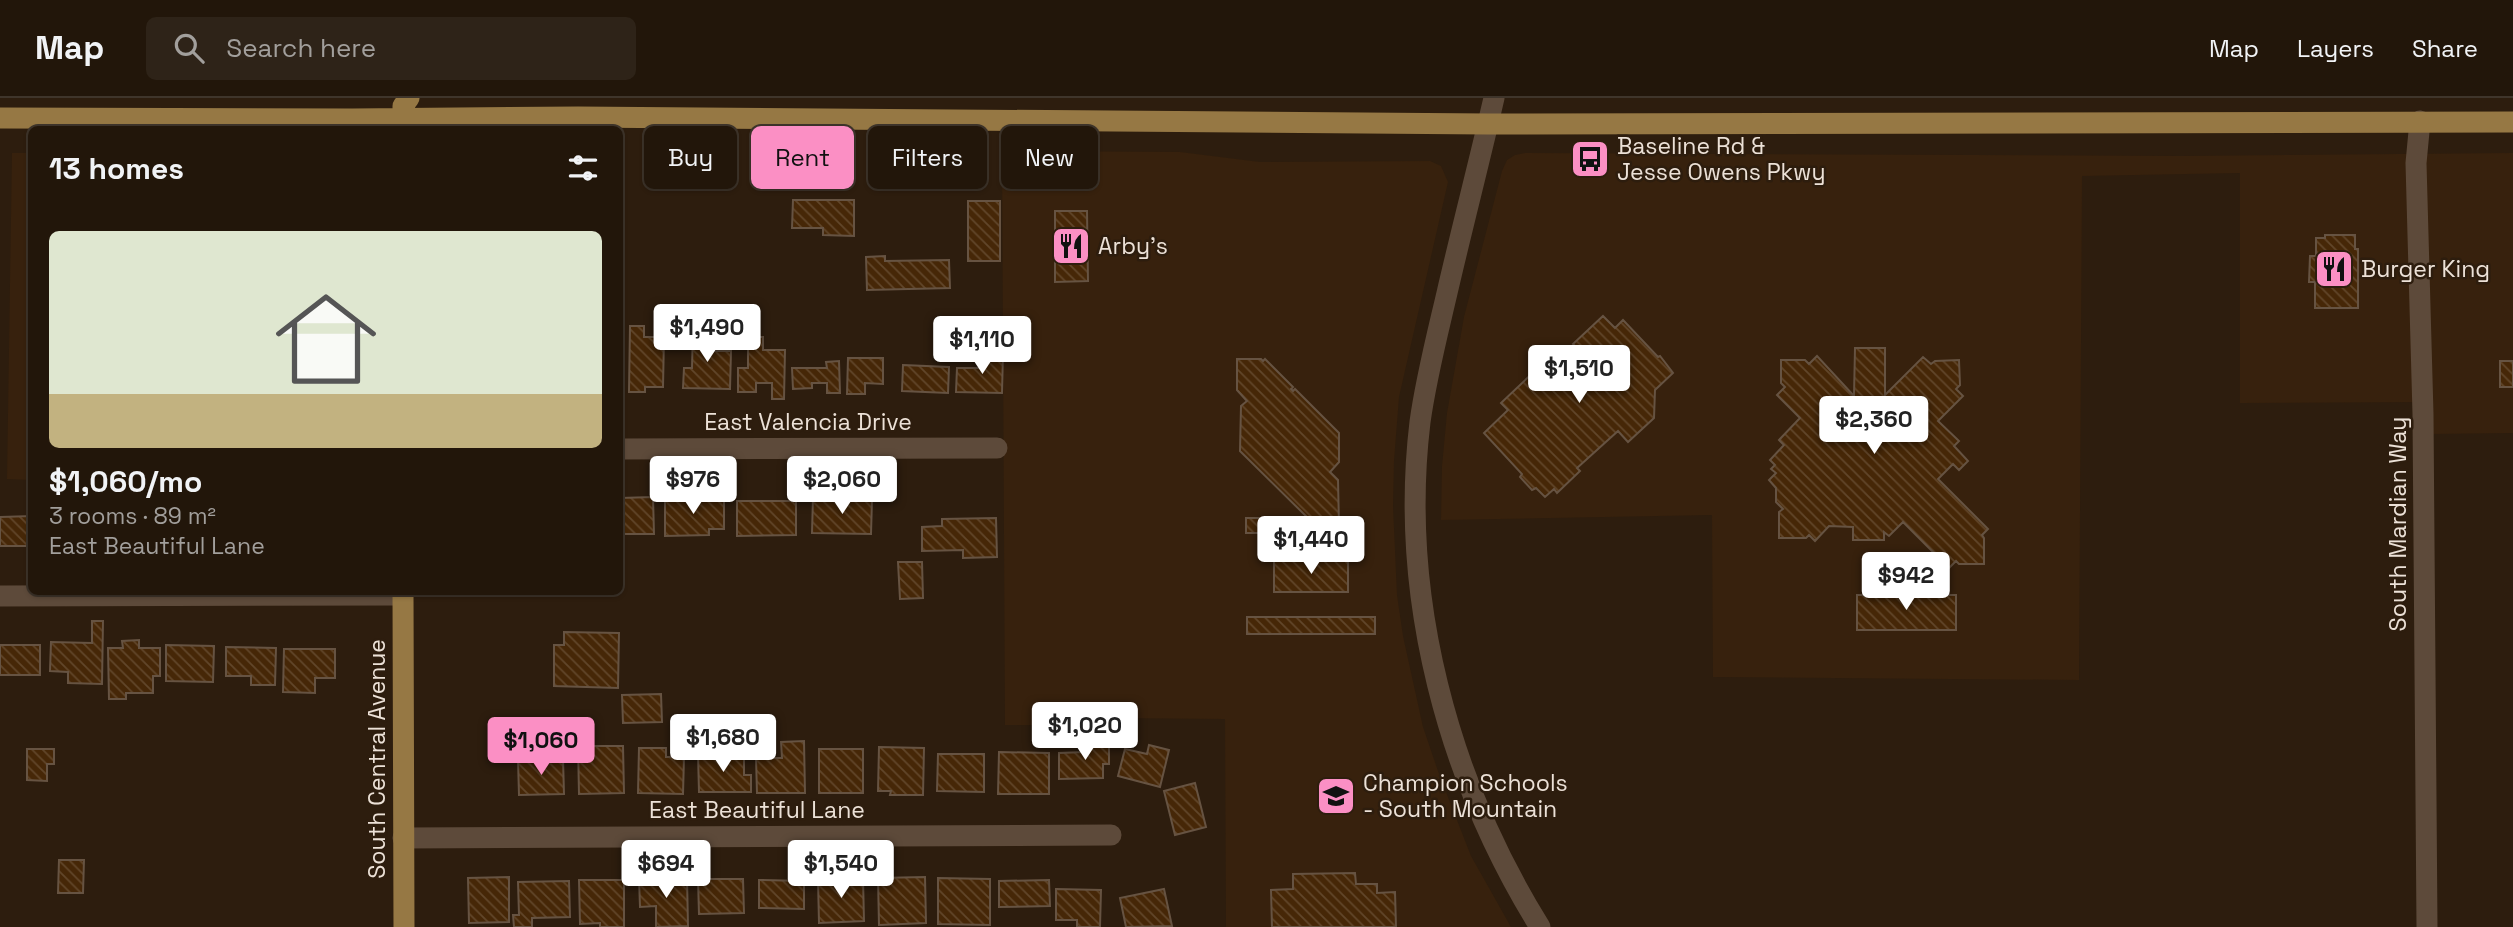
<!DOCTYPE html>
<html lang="en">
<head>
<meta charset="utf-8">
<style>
	:root { --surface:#22160a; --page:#2e2318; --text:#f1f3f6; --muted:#a29f9c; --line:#3f352b; --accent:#fb8fc4 }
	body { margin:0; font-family:"Space Grotesk",sans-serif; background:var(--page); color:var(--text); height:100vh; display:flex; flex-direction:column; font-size:26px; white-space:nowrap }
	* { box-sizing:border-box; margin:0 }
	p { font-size:23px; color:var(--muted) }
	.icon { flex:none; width:38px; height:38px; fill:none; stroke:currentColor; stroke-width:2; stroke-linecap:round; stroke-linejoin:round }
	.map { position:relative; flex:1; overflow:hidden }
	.drawer { position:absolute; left:28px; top:28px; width:595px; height:469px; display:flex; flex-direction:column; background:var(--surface); border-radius:10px; box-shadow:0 2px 5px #0004,0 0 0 2px var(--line) }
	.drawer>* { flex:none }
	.guide { position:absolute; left:644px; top:28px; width:665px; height:63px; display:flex; gap:14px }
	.price { position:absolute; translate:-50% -60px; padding:0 16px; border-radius:7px; background:#fff; color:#222; font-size:23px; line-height:46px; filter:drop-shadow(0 2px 4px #0008) }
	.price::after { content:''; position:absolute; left:50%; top:42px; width:21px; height:16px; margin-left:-10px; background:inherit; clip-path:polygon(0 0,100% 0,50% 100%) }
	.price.selected { background:var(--accent); color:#111 }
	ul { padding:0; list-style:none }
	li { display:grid; align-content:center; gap:14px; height:371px; padding:0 21px }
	li span { display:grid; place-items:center; height:217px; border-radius:10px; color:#555 }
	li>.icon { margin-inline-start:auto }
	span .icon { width:126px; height:126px; fill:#fffc; stroke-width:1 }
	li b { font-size:30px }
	h2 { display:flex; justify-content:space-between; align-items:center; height:84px; padding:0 21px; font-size:30px }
	.tag { padding:0 24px; border-radius:10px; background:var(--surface); box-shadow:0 2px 5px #0004,0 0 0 2px var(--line); font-size:24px; line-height:63px }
	.tag.selected { background:var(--accent); color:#111 }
	header { display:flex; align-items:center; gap:42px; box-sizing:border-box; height:98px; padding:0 35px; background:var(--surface); border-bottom:2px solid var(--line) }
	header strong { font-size:33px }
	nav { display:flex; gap:38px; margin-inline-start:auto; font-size:24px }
	.search { width:490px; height:63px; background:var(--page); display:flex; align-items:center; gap:18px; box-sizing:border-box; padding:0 24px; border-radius:10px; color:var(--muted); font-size:26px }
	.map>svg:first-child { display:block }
</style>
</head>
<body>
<header>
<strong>Map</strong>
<div class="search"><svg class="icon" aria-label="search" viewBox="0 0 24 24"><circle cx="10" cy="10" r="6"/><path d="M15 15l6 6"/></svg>Search here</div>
<nav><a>Map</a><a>Layers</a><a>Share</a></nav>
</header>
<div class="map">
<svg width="2513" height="829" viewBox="0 0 2513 829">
	<defs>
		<pattern id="building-back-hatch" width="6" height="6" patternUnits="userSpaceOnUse" patternTransform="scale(1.75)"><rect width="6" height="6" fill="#462707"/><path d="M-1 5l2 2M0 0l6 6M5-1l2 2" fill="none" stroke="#61462a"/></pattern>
	</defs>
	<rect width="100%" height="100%" fill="#2d1d0e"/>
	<path fill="#37210d" d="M1002,53L1180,54L1260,64L1430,63L1441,68L1448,84L1399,299L1394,363L1393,408L1397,497L1403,538L1423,629L1439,676L1471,758L1511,829H1226L1225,621L1111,620L1110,628L1005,627Z
		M12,55H31V382L7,381Z
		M1525,55L2181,58L2513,55V335L2431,336L2430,304L2240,305V75L2082,78L2079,582L1713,579L1712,417L1441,422L1442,368L1447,315L1464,219L1502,73L1507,62L1515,57Z"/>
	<path fill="url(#building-back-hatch)" stroke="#665342" stroke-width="2" d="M793,102H854V138L823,137V130H792Z
		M968,103H1000V163H968Z
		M1055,113H1087L1088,183L1055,184Z
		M2325,137H2355V151H2358V210H2315V184H2309L2310,158H2316V140H2325Z
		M885,158V163L949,162L950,190L867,192L866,159Z
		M1603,218L1615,230L1623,222L1658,259L1660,258L1673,275L1655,292L1654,320L1628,344L1618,333L1577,370L1580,373L1557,395L1554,391L1545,399L1536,390L1532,392L1520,379L1522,376L1484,335L1508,312L1501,305L1539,269L1551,271L1561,261V252L1580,253L1573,246Z
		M630,228H644V239H664L663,289H645V294H629Z
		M693,230H712L711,253H731L730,291L683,290L684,270H692Z
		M748,239H763V252H785L784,301H772V285H756V294H738V270H748Z
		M1855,250H1885V297L1923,259L1931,266L1935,263L1959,262L1960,287L1956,291L1963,298L1938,323L1959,343L1954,348L1968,363L1959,372L1953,366L1938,381L1988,431L1982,437L1984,440V466H1959L1956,463L1949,470L1903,424L1889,438L1884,434V442H1853V429L1829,428L1815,443L1809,437L1806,440H1779V414L1783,411L1776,404V390L1769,382L1776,375L1771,371L1775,367L1770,362L1784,347L1779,342L1800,320L1777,297L1785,289L1781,285V262H1805L1809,266L1817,258L1854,298Z
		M983,255L1003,256L1002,295L956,294L957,270H982Z
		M848,260H883V286L865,285V296H847Z
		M1237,261H1261L1263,263L1265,261L1293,289L1291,291L1293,293L1295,291L1339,335V364L1330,374L1338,382L1339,427L1316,428L1240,353L1241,308L1247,303L1237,292Z
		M839,263L840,295H827V285H812V290L793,291L792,270H827L826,264Z
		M2500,263H2513V289H2500Z
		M903,267L949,269L948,295L902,293Z
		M653,399L654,436H620V400Z
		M813,399L872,401L871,436L812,435Z
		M665,400H724V431H709V437L665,438Z
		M737,403H796V437L737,438Z
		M32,418V448H0V419Z
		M996,420L997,459L963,460V452L922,453V429L942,428V421Z
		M1246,420H1294V435H1246Z
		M1274,463H1348V494H1274Z
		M898,464H922L923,500L900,501Z
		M1857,497H1956V532H1857Z
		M1247,519H1375V536H1247Z
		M92,523H103L102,586L68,585V574L50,573L51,544L92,545Z
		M564,534L619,535L618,590L554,588V547H564Z
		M139,542V550H160V578H153V595H126V601H109L108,550H123L122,543Z
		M0,547H40V577H0Z
		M166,547L214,548L213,584L166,583Z
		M226,549L276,550L275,587H251V578H226Z
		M284,551H335V580H315V595L283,594Z
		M661,596L662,624L623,625L622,597Z
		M804,643L805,695H757L756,660H782L781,644Z
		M1084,645H1109V666H1103V680L1059,681V655L1084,654Z
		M1149,647L1169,652L1160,689L1118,678L1125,651L1147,656Z
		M578,648H623L624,695L579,696Z
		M879,649L924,650L923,697H890L891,693H878Z
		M639,650H666V659H684L683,696L638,695Z
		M27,651H54V666H47V683L27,682Z
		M819,651H863V695H819Z
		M999,654L1049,655V696H998Z
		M698,656H744V677H751V694H699Z
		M938,656H984V694L937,693Z
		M563,661L564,696L519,697L518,662Z
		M1195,685L1206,729L1175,737L1164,693Z
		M59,762H84L83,795H58Z
		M1355,775L1356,786H1377V795L1395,794L1396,829H1272L1271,792L1293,791V776Z
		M509,779V824L469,825L468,780Z
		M925,779L926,825L879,827L878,780Z
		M639,780H687L688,828L656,829V808L640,809Z
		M863,780L864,823L819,825L818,782Z
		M938,780L990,781V827L938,826Z
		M698,781H743L744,815L699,816Z
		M579,782H624V829H600V825L580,826Z
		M759,782L804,783V811L759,810Z
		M1049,782L1050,808L999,809V783Z
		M569,783L570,819L532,820V829H514L513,817H519L518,784Z
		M1056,791L1101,792L1100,829H1077V822H1056Z
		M1164,791L1172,828L1126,829L1120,800Z"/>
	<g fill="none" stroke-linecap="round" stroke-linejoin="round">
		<path stroke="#5d4a3a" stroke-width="21" d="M1494,0C1479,65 1462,130 1447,195C1437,238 1426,280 1420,324C1399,499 1448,681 1540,829
			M2420,23L2416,65L2423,316L2427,829
			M620,351L997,350
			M0,498L403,497
			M403,740L1111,737"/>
		<path stroke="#967844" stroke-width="21" d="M0,20L352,21L578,19L1488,26L2513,24
			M403,32V8L409,0
			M403,494L404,829"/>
	</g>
	<defs>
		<symbol id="bus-square" viewBox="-11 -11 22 22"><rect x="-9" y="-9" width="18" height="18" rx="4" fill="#fb8fc4" stroke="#2d1d0e"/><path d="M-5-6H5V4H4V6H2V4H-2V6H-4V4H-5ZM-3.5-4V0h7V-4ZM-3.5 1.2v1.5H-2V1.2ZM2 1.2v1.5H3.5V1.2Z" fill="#111"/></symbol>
		<symbol id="restaurant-square" viewBox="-11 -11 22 22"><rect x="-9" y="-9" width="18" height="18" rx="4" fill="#fb8fc4" stroke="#2d1d0e"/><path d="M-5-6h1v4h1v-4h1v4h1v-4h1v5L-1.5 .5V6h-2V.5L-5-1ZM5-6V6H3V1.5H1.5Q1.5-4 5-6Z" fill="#111"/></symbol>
		<symbol id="school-square" viewBox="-11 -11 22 22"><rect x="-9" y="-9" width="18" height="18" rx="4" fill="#fb8fc4" stroke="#2d1d0e"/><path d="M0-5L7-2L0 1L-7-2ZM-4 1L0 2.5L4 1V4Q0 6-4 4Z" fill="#111"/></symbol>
	</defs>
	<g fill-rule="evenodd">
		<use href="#bus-square" x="1568" y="39" width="44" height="44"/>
		<use href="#restaurant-square" x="1049" y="126" width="44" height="44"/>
		<use href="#restaurant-square" x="2312" y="149" width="44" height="44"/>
		<use href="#school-square" x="1314" y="676" width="44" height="44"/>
	</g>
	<g text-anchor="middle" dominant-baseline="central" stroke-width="5" stroke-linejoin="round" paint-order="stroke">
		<g font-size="23" fill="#ece1d7" stroke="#2d1d0e" text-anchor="start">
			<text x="1617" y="48">Baseline Rd &amp;<tspan x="1617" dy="26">Jesse Owens Pkwy</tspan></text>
			<text x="1098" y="148">Arby's</text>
			<text x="2361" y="171">Burger King</text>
			<text x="1363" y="685">Champion Schools<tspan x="1363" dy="26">- South Mountain</tspan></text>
		</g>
		<g font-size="23" fill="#ece1d7" stroke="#2d1d0e">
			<text x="808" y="324">East Valencia Drive</text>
			<text transform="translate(2398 426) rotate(-90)">South Mardian Way</text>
			<text transform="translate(377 661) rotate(-90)">South Central Avenue</text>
			<text x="757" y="712">East Beautiful Lane</text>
		</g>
	</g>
</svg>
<b class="price" style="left:707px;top:266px">$1,490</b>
<b class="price" style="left:982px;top:278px">$1,110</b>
<b class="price" style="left:1579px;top:307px">$1,510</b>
<b class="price" style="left:1874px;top:358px">$2,360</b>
<b class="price" style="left:693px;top:418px">$976</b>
<b class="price" style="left:842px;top:418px">$2,060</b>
<b class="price" style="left:1311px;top:478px">$1,440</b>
<b class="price" style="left:1906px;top:514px">$942</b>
<b class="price" style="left:1085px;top:664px">$1,020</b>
<b class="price" style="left:723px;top:676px">$1,680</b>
<b class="price selected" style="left:541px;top:679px">$1,060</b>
<b class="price" style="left:666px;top:802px">$694</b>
<b class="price" style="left:841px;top:802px">$1,540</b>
<div class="guide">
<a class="tag">Buy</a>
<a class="tag selected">Rent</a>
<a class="tag">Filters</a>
<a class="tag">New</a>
</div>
<section class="drawer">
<h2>13 homes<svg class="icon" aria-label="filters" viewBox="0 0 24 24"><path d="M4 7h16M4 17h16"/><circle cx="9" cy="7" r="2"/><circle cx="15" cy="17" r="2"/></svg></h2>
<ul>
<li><span style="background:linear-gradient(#dfe7d0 75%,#c2b280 0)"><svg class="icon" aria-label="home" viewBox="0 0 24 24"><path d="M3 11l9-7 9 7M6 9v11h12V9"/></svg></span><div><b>$1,060/mo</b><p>3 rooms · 89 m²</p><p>East Beautiful Lane</p></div></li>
</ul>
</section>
</div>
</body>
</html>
